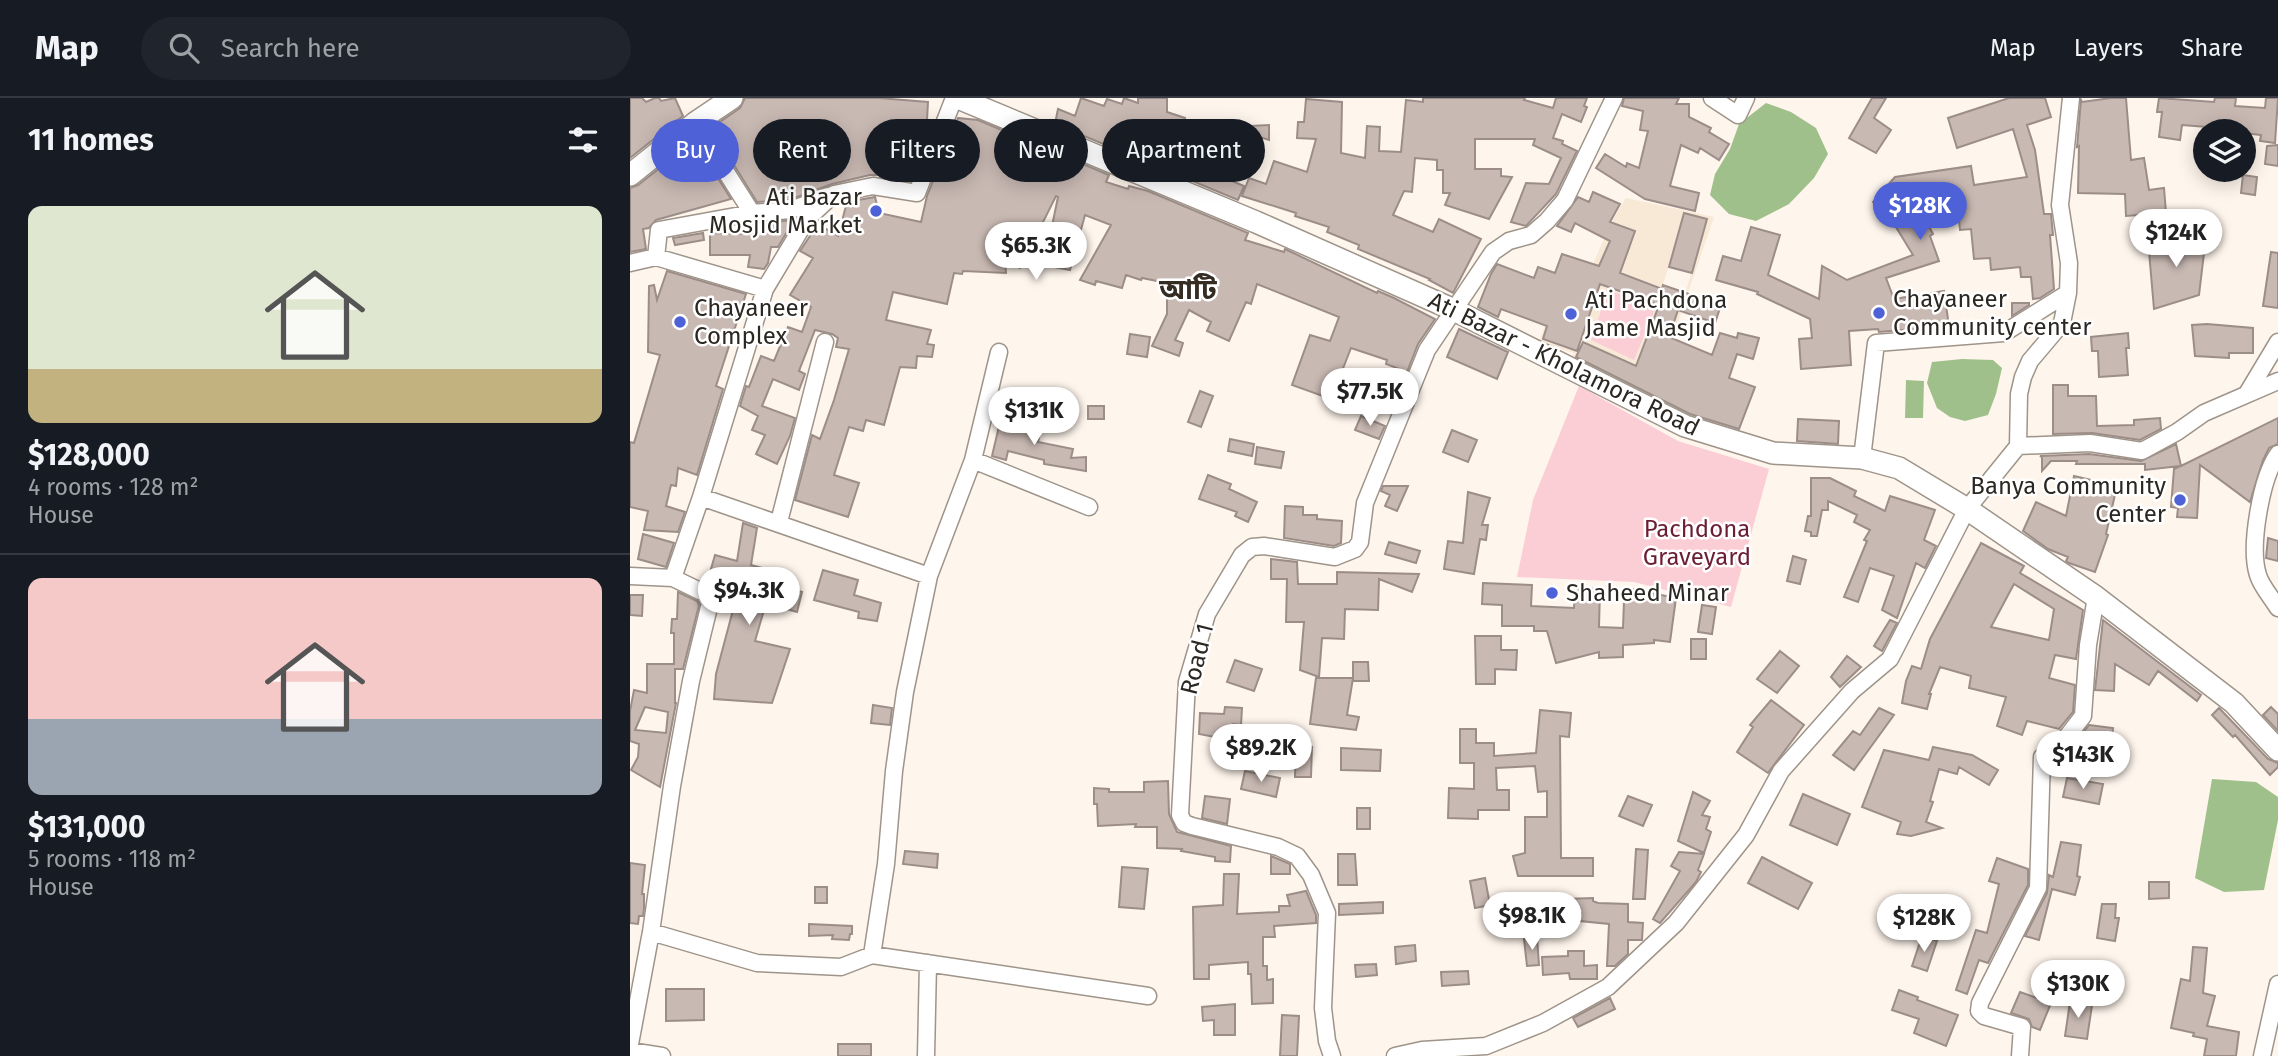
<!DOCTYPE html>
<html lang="en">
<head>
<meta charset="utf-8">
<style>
	:root { --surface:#171b24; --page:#20242c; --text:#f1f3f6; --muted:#9ea1a6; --line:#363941; --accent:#4e61d6 }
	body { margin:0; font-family:"Fira Sans","Noto Sans Bengali",sans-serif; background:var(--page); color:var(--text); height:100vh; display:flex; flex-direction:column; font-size:26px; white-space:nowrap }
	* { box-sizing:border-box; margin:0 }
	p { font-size:23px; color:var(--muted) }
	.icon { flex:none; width:38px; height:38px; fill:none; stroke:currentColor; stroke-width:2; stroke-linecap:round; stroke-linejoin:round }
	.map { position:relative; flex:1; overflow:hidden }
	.details { display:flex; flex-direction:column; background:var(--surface); width:630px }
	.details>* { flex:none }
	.guide { position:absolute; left:21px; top:21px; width:665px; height:63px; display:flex; gap:14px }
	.fabs { position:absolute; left:1563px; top:21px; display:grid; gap:14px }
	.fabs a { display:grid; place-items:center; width:63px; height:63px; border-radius:50%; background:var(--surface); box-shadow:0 4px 18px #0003; font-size:35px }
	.price { position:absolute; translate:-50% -60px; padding:0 16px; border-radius:24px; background:#fff; color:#222; font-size:23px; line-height:46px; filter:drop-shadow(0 2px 4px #0008) }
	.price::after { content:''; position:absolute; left:50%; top:42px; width:21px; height:16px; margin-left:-10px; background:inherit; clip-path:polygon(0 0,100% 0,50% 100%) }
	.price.selected { background:var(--accent); color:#fff }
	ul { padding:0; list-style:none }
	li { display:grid; align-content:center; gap:14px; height:371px; padding:0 28px }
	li+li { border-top:2px solid var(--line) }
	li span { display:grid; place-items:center; height:217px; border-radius:14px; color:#555 }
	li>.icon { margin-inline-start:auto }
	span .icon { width:126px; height:126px; fill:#fffc; stroke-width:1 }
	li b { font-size:30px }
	h2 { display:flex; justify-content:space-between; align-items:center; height:84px; padding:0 28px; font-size:30px }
	.chip { padding:0 24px; border-radius:32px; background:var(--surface); box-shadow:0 4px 18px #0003; font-size:24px; line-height:63px }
	.chip.selected { background:var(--accent); color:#fff }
	header { display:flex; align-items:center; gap:42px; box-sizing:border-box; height:98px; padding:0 35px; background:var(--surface); border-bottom:2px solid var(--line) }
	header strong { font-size:33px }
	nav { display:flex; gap:38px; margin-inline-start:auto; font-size:24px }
	.search { width:490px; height:63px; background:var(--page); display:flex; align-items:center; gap:18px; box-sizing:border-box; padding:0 24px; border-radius:38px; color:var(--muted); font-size:26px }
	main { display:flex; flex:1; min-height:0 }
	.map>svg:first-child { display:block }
</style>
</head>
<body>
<header>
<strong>Map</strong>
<div class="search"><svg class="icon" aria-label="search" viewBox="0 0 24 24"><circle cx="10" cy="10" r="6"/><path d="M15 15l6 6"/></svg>Search here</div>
<nav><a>Map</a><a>Layers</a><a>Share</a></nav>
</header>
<main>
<section class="details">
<h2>11 homes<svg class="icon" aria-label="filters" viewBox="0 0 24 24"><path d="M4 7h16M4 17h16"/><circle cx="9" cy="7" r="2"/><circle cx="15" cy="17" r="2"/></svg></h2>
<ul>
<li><span style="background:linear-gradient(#dfe7d0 75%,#c2b280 0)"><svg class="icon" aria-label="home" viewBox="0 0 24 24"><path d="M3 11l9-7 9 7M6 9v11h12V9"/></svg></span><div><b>$128,000</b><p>4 rooms · 128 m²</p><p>House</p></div></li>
<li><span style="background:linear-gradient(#f6c9c9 65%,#9aa5b1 0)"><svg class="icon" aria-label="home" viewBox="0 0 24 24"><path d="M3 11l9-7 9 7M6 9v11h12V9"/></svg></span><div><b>$131,000</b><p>5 rooms · 118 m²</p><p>House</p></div></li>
</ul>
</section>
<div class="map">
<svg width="1648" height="958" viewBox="0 0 1648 958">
	<rect width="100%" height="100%" fill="#fef5ec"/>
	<path fill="#f8e8d6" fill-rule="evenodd" d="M996,100L1084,119L1021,303L940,266L944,255L909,244L932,177L955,185L979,129ZM1054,115L1077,122L1056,193L1033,187ZM986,127L1005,133L973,164ZM971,168L1053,199L1016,298L997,291L1029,207L965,184ZM978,192L1025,209L961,242ZM953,245L1001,267L992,288L943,266Z"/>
	<path fill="#fbced6" d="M978,192L1026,209L1004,262L961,242Z
		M949,288L1048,343L1139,371L1101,509L1004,484L887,479L903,402Z"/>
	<path fill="#a0c08b" d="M1136,5L1161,14L1186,30L1198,56L1184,80L1159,106L1126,123L1099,116L1080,97L1085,76L1100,51L1109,26Z
		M1332,261L1363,262L1372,270L1366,296L1358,317L1335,323L1320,319L1307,310L1297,285L1302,264Z
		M1276,282L1294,283L1293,320H1275Z
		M1582,681L1626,684L1648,699V722L1634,792L1594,794L1565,780Z"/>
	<path fill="#c9b9b3" stroke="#9c8d88" stroke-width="2" fill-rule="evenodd" d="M0,0H12L16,4L25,0H29L31,3L45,0L53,18L0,60Z
		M115,0H249L298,4L297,22H293V51L283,76L252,75V77H240L202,86L159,102L127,104L81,30L110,10Z
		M451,0L474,8L477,1L492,6L494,0L508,5V0H537V14L555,20L550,37L561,40L555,63L614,88L608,102L425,26L428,11L445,18Z
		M793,0H895L894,2L923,10L926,0H957L954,8L957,9L951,24L932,16L923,40L933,43L932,46L947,53L926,96L896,128L881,124L896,85L919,86L931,60L903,47L905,41H845V71H871V78L882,79L859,121L815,107L820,95H813V72H807V62L785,60L782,94L774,93L763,117L803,134L809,121L851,141L823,195L799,182L800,181L728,151L729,147L697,134L699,129L665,118L666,115L612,98L619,80L636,86L644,63L677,74L686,41L667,40L668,24H674L676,1L712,4L711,55L735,60L737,28L750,29L749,53L771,54L776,2L793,4Z
		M994,0H1049L1046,6H1059V19L1081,30L1079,34L1099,46L1089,62L1070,50L1068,55L1051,47L1040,88L1069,95L1065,113L1015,101L966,70L975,56L996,69L997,65L1009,70L1018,33L1010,32L1013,13L992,8Z
		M1242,0H1256L1244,20L1261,32L1246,55L1219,40Z
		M1379,0H1415L1421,19L1397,27L1405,52L1414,116H1421L1423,137H1420L1424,191L1410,200L1403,201L1401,179H1391L1390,169L1361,172L1360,160L1344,161L1341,131L1330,132L1328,114H1326L1325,104L1297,125L1303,136L1300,138L1309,163L1256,180L1264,201L1314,193L1319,228L1249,234L1248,231L1219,233L1221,267L1171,271L1169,241L1182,240L1180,221L1127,196L1128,194L1086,182L1093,158L1111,163L1121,129L1150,137L1138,177L1189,201L1192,168L1217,182L1283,157L1258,116L1255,119L1243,104L1260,91L1257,88L1265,79L1341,68L1344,87L1397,79L1383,31L1327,50L1318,20Z
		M1481,0H1496L1501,62L1514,60L1519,92L1534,90L1536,115L1496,118L1495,96L1448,95L1449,48L1447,49L1451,2L1452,4Z
		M1529,0L1584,4L1585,0H1606L1605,8L1635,10L1636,0H1648L1645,45L1630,43L1631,37L1614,35V33H1577V29L1552,27L1550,42L1529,39L1532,14H1527Z
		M328,20L348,22L479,77L476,84L498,91L499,88L518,93L618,135L615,142L654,154L655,151L747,195L748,193L764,200L805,221L788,246L777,274L756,266L757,262L721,250L701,301L662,287L680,237L700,243L709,219L627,186L621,206L616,204L599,243L577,233L581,224L559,212L545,242L553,245L549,258L522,248L537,216V185L512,180L511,182L496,177L492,190L466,183L465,187L450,182L481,127L455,117L440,172L414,167L428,99L426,98L390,170L375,163L376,175L333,173L332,176L324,175L317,206L263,194L256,222L301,232L297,246L304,247L302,259L287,258L286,270L270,269L254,327L236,322L233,333L219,329L204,377L229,385L218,419L165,402L182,337L190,341L204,302L219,251L206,249L208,240L202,236L185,232L169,273L175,276L169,292L143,281L132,308L165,320L160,338L147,366L126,356L135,337L122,332L128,318L110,308L116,288L119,289L131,258L144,263L158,229L172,234L181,209L160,197L183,160L170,153L188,126L208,138L217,104L245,99L249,115L291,124L297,98L311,63L317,64L321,36Z
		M639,27V42L601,30V29Z
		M64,43L79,76L84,74L101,101L26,122L19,130L13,131L16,151L0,154V90L8,87Z
		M1648,47V68L1635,66L1637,48Z
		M1613,77L1627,79L1625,97L1611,95Z
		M963,94L990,106L980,124L1005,133L990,175L1032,191L1033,187L1091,207L1085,225L1048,212L1039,239L1082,257L1090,235L1107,240L1108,235L1129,240L1123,261L1107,256L1099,280L1125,289L1109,331L1060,316L946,259L953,244L1006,268L1029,207L970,186L947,253L913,241L917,228L871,211L868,219L848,209L861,176L867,166L904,180L908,169L925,175L932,156L969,168L980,143L945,125L941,134L927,128L948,99L959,104Z
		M1054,115L1077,121L1062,175L1039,169Z
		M164,122L148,149H141L138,165L134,171L118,169L120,157H80V135L122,136L121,126Z
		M73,135L74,142L45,147L43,140Z
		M1576,138L1569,197L1524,211L1518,142Z
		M1641,154L1648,155V210L1633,208Z
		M37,173L116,196L86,288L93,291L67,377L48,370L46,388L41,387L36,408L55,414L48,434L14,432L18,413L0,409V344L4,345L30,257L18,254L19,188L24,187L27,202Z
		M1382,205H1399V207L1382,218Z
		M1577,226L1623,230V255H1599V260L1565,258L1562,227Z
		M829,231L878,254L867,281L817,259Z
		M1498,235L1499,250H1496L1498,277L1469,279L1468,253H1462L1461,239Z
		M500,236L520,239L517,259L497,256Z
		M1423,287H1438V298H1466L1467,328L1504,327V322L1530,320L1531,331L1510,342L1462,335L1423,336Z
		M570,293L583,298L571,329L558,324Z
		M458,308H474V321H458Z
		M731,318L755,328L749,341L725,332Z
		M1648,320V346L1639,350L1633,362L1620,404L1570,367L1567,420L1547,419L1548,410L1541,409L1544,371L1550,368L1515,372V366H1446L1447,363H1421L1412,373V359L1410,358L1459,356L1511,363L1546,346L1551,368Z
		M1168,321L1209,323L1208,346L1167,343Z
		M370,324L411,331L408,344L443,351L441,360L456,359V373L414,366V362L378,353L376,362L362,358Z
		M822,332L847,342L838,364L813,354Z
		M600,341L624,346L622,358L598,353Z
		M627,349L654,354L651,370L625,366Z
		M578,377L601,386L599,391L627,404L618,424L605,418L607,414L569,401Z
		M1444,378L1487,388L1476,436L1478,437L1465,474L1439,465L1436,463L1438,459L1418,451L1393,433L1406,404L1436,418Z
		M1181,380H1200L1226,393L1224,398L1255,413L1260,398L1305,412L1294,442L1306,448L1295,470L1286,465L1267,520L1252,512L1264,478L1240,470L1228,504L1214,499L1237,443L1234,442L1240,432L1224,424L1227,417L1198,403V412H1192L1187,438H1181V434L1175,433L1178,418H1181Z
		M753,388H778L767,413L755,408L760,397L751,393Z
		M838,394L860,400L852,427H858L856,442L850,441L844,476L814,471L818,443L833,445Z
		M655,408L673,409V417H687V421L712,423L711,445L704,448L654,440Z
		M113,425L127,430L121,467L132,470L128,482L172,494L167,514L136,505L125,543L160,551L142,605L84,601L86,576L107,497L83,490L77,485L85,457L107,463Z
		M13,436L44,445L36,469L8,461Z
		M1638,440L1648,443V463L1636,460Z
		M759,444L790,453L786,465L755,456Z
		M1351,445L1394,468L1390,475L1453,512L1446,561L1425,557L1419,580L1445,587L1443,614L1429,631L1397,623L1392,637L1367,628L1376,599L1339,590L1341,578L1310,569L1299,596H1301L1297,611L1272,605L1276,583L1282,568L1291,571L1300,541ZM1384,486L1424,511L1419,542L1361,529Z
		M1163,458L1176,462L1170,486L1157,483Z
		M641,461L667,464L668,486H707V474L789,476L782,494L749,481L748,512L715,511L714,541L692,540L689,579L670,572L674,524H656L657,481H641Z
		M193,472L228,482L224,497L251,505L247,523L228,520L229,514L184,502Z
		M853,485L902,487L901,508L944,510L945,490L970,491L969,529L993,530L994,503H998L1001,491L1046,500L1040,544L1024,542V545L993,547V559L969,560V554L926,565L917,533H904V528H872V507L852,506Z
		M48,494L67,503L69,507L53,571H45V605H46L30,689L1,672L8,659L9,646L0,643V613L4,592L17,595V566H44V535H41L42,521H47ZM15,609L38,614L36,635L5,632Z
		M0,497H13L12,518L0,517Z
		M1072,507L1086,509L1082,536L1068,534Z
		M1260,522L1267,525L1252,553L1244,548Z
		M1473,522L1571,597L1567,603L1528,573L1519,587L1485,566L1484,593L1465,592Z
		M845,538H871V552H887L886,572L865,571V586H846Z
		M1061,541H1076V561H1061Z
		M1150,553L1169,568L1147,595L1127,581Z
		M1217,558L1231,569L1210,589L1201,579Z
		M605,562L632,571L624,593L597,584Z
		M723,564H738L739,583H723V580L717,617L729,619L726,632L680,626L686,580H723Z
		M1141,602L1174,627L1138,675L1107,654L1123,629L1120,627Z
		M243,607L262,610L260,627L241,625Z
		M595,609L612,610L611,627L603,626L601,642L569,636L570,615L594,616Z
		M1641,609L1648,616V633L1633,617Z
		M1249,610L1264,617L1224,672L1203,657L1223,633L1230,637Z
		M1589,610L1638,661L1648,665V669L1640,677L1605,637L1603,639L1582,617Z
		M910,612L941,615L939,639L930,638L931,760H963V778H888L883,758L895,755V719H917V693L908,694L905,668L866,670L867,692H879V712H848V721L818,720L819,690L844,691V665H830V631H846V645H864V658L906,655Z
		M1459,627L1483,630L1479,663L1447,659L1449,640Z
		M666,648L682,649L681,679H665Z
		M1303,649L1342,657L1368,672L1359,687L1329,669L1327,676L1309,671L1300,703L1303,704L1296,724L1312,730L1281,738L1267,736L1271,724L1232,709L1254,652L1299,662Z
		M711,650L751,652L750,673L711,672Z
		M615,673L650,680L646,699L611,691Z
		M1437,680L1473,686L1469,706L1433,699Z
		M538,683L539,716L547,734L601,748L600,764L585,763V759L551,753L552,751L527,750V729H505L506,726L468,728L467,706H464V690L479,691V694H514V684Z
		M1063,694L1080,703L1072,717L1080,719L1076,731L1081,734L1074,755L1048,743Z
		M1173,696L1220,716L1207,747L1160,727Z
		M575,698L600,701L597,726L572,720Z
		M998,698L1022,707L1013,728L989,718Z
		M727,710H740V731H727Z
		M1431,744L1451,747L1447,778L1450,779L1445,797L1422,791L1409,842L1395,838L1417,795L1419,777L1423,779Z
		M1006,751L1018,752L1015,801H1003Z
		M275,753L308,756L307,770L273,766Z
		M1049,754L1074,756L1068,772L1071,774L1066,784L1030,825L1023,821L1050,773L1041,768Z
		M708,756H725L727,787H708Z
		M641,758L660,766V776H641Z
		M1132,759L1182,785L1168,811L1118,785Z
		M1367,760L1398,771V787L1358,865L1349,862L1337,896L1326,892L1346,832L1357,835L1369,786L1359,783Z
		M0,765L15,767L12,796H14V811L13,818H9L8,826L0,825Z
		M492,769L518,771L514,811L489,809Z
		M594,776H609L607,816L649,814V808H660L657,797L676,793L686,817V825L644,828L645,839H633V868H637V882L643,881V905L622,906L621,876H618V864L579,867V881H564L563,809L593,807Z
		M855,780L860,807L845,810L840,783Z
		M1519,784H1539V800L1519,801Z
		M185,789H197V805H185Z
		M963,800V803L968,805L998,806V824L1013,825L1012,842H998V856L985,868H977L979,826L950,823L951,815H936L935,801Z
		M753,804V815L709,817V806Z
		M1472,806H1486L1485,820H1489L1485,843L1467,840Z
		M179,826L222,828V836H220L219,842L202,841L203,837L179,838Z
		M1292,838L1307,843L1297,873L1282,868Z
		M907,839L909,867L897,868L894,841Z
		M785,847L786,863L766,866L765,849Z
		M1563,849L1577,850L1573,895L1585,898L1577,928L1609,934L1606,958H1574L1577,941L1563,938L1564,935L1541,930L1551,881L1560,883Z
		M938,853H954V868L967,867V881H940L939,875L913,877L912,859L938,858Z
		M746,866L747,877L726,879L725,867Z
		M838,873L839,886L812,888L811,874Z
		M36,891H74V922L36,923Z
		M1269,892L1288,899L1287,902L1328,917L1316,948L1284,935L1289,921L1262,912Z
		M1390,894L1421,905L1410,932L1402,929L1399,921L1381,915Z
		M980,900L985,911L948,929L943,920Z
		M1440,904L1462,907L1457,941L1435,938Z
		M605,906V937H584V922L573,923L572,909Z
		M652,917L669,918L667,958H650Z
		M208,946H241V958H208Z"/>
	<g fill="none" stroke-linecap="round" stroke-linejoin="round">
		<defs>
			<path id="minor" d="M1082,0L1108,17L1116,0
				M65,25L122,115
				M26,159L29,132L122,115L161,112L198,98
				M0,165L26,159L135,191
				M1618,294L1648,244
				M1388,348L1389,296L1393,279L1400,263L1432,225L1438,195L1439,165L1430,107L1441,0
				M1648,356C1631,380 1619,449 1628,477C1631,488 1642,500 1648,510
				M1232,360L1246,245L1374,235L1438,195
				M343,362L459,409
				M71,399L299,478L343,362L369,254
				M149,424L195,244
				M0,478L43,480L71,399L135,191L177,121L204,96L243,88L287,95L324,0
				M21,834L127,865L211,869L242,857L518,898
				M242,857L256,766L264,673L275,594L299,478
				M0,946L21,834L42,688L61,583L80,505L74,495L43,480
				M0,953L32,958
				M296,958L298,865
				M702,958L697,943L693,910L697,815L681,777L667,758L648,749L562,728L554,725L550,717L557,584L577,516L612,457L622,449L634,448L705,459L725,451L730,444L735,405L797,252L863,154L879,143L901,137L917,123L935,102L984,0
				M765,958L792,952L856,948L913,925L978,889L1046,825L1116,737L1151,673L1222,593L1260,561L1337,411L1388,348L1460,345L1512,353L1547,334L1574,315L1648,283
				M1390,958L1392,929L1354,918L1349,913L1350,905L1408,790L1412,659L1432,645L1453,618L1458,547L1466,499
				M1632,958L1648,886"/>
			<path id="major" d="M328,0L626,124L822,211L1055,328L1143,355L1232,360L1269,370L1337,411L1466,499L1604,605L1648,652
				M0,77L65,25L102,0"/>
		</defs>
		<use href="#minor" stroke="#9e9489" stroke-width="19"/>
		<use href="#major" stroke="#9e9489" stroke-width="24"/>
		<use href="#minor" stroke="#fff" stroke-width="16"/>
		<use href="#major" stroke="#fff" stroke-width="21"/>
	</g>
	<g fill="#4e61d6" stroke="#fff" stroke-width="2.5">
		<circle cx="246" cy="113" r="7"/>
		<circle cx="1249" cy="215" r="7"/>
		<circle cx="941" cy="216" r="7"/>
		<circle cx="50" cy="224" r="7"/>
		<circle cx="1550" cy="402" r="7"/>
		<circle cx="922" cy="495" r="7"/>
	</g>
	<g text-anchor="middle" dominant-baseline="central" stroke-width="5" stroke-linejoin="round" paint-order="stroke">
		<g font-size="24" fill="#2b2722" stroke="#fff" text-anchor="start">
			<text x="232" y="99" text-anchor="end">Ati Bazar<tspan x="232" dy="28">Mosjid Market</tspan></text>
			<text x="1263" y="201">Chayaneer<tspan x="1263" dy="28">Community center</tspan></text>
			<text x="955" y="202">Ati Pachdona<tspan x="955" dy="28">Jame Masjid</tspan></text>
			<text x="64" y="210">Chayaneer<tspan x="64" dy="28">Complex</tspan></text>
			<text x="1536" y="388" text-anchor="end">Banya Community<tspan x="1536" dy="28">Center</tspan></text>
			<text x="936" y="495">Shaheed Minar</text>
		</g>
		<g font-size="24" fill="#2b2722" stroke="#fff">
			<text transform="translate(934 266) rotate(26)">Ati Bazar - Kholamora Road</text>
			<text transform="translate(567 561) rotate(-76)">Road 1</text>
		</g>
		<g font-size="24" fill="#6a1d34" stroke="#fff">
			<text x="1067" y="431">Pachdona<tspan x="1067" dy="28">Graveyard</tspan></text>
		</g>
		<g font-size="28" font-weight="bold" fill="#352d24" stroke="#fff">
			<text x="558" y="191">আটি</text>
		</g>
	</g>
</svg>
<div class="fabs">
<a><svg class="icon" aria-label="layers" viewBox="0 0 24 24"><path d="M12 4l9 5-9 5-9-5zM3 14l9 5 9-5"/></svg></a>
</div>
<b class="price selected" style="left:1290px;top:144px">$128K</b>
<b class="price" style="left:1546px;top:171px">$124K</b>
<b class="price" style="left:406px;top:184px">$65.3K</b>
<b class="price" style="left:740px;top:330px">$77.5K</b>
<b class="price" style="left:404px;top:349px">$131K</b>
<b class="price" style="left:119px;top:529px">$94.3K</b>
<b class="price" style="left:631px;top:686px">$89.2K</b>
<b class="price" style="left:1453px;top:693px">$143K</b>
<b class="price" style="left:902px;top:854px">$98.1K</b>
<b class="price" style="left:1294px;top:856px">$128K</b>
<b class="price" style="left:1448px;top:922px">$130K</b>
<div class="guide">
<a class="chip selected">Buy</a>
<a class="chip">Rent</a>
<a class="chip">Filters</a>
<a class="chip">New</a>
<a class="chip">Apartment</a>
</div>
</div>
</main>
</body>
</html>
